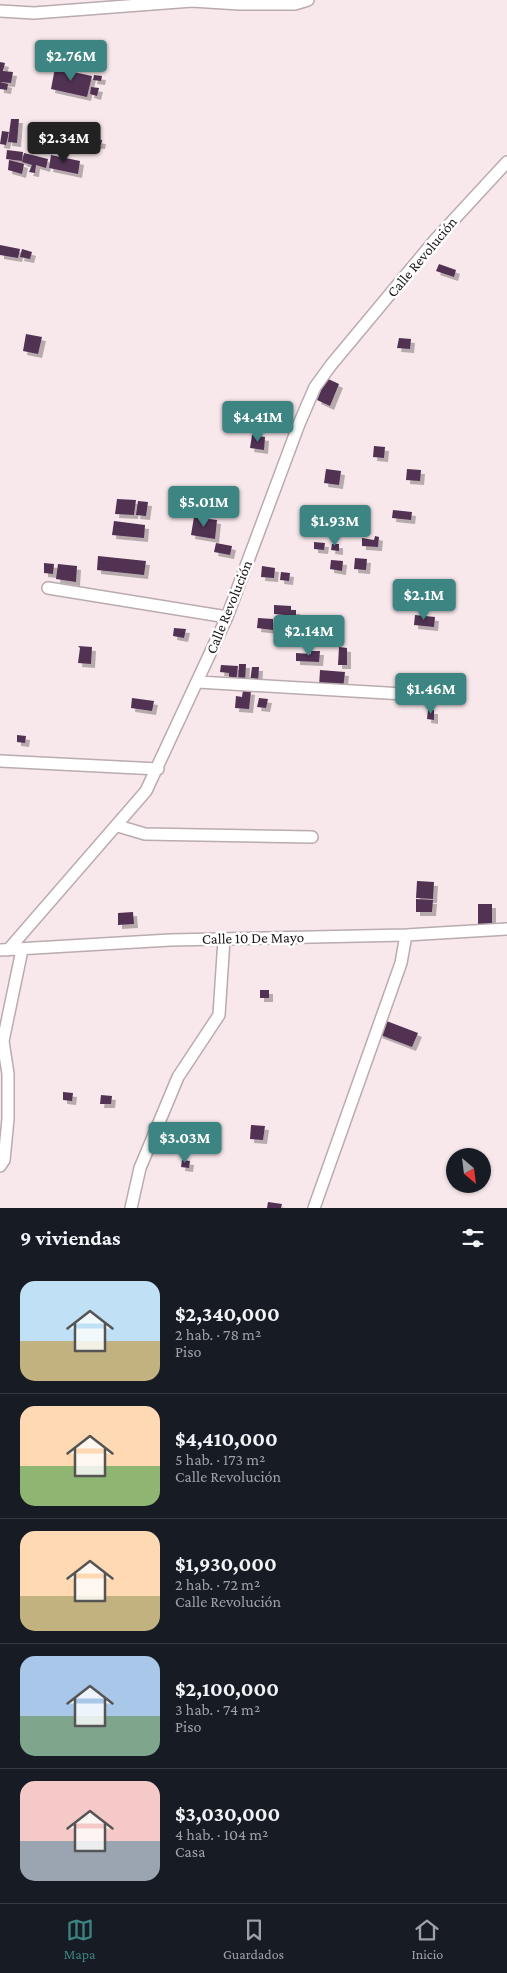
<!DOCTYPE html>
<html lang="es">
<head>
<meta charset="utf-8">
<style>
	:root { --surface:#171b24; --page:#20242c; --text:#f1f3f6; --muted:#9ea1a6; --line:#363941; --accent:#3d8582 }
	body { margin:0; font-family:"Crimson Pro",serif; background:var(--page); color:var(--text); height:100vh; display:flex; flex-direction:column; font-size:19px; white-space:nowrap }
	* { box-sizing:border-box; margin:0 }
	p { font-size:16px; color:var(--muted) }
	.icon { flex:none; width:28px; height:28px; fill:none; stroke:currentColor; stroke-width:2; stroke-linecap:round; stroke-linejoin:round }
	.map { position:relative; height:1208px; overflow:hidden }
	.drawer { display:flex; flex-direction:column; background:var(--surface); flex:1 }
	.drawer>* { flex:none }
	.needle { width:32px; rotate:152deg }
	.fabs { position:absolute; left:446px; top:1148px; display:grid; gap:10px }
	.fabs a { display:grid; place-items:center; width:45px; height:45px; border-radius:50%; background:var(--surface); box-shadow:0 1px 4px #0004; font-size:25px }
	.price { position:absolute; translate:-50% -42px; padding:0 11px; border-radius:5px; background:var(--accent); color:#fff; font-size:16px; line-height:32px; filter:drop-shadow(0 1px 2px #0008) }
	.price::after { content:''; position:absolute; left:50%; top:30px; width:15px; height:11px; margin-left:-8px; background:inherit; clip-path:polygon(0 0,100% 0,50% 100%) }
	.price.on { background:#222; color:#fff }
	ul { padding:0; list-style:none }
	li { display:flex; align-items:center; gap:15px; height:125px; padding:0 20px }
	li+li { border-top:1px solid var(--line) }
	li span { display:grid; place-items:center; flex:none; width:140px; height:100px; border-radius:15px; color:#555 }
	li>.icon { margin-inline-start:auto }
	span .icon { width:60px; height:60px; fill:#fffc; stroke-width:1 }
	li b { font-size:21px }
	h2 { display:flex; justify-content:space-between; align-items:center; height:60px; padding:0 20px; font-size:21px }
	.menu { display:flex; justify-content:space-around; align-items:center; height:70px; border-top:1px solid var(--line); background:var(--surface); font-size:14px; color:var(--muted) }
	.menu a { display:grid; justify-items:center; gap:2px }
	.menu .on { color:var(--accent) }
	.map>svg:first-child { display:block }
</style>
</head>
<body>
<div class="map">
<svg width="507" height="1208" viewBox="0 0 507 1208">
	<defs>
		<filter id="shadow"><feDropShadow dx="4" dy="4" stdDeviation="0" flood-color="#0004"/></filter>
	</defs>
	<rect width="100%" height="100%" fill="#f8e8ec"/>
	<path fill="#513152" filter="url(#shadow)" d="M0,62L5,63L3,71L13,72L11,83L0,82Z
		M55,68L92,76L87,97L51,89Z
		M94,75L102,76L101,81L93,80Z
		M0,82L8,84L7,90L0,89Z
		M91,87L99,88L97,96L90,94Z
		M11,119H19L17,143L8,142Z
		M2,131L9,132L6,145L0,144Z
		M93,139L102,140L101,145L92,144Z
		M7,150L23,152L22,161L6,159Z
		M24,153L48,159L46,168L36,165L35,173L29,172L32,165L22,162Z
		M51,155L80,161L78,174L49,168Z
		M9,160L24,164L22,174L8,170Z
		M0,245L20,249L18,258L0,255Z
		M22,249L32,252L30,259L20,257Z
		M439,264L456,270L454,277L436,271Z
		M26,334L42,337L38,354L23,351Z
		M399,338L411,339L410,349L397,348Z
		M326,378L339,384L330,406L317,400Z
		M252,435L265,437L264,450L250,448Z
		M374,446L385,447L384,458L373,457Z
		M326,469L341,471L339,485L324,483Z
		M407,469L421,470L420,481L406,480Z
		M117,499L136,500L134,515L115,514Z
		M138,501L148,502L146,516L136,515Z
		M393,510L412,512L411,520L392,518Z
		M194,517L217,520L215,539L191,535Z
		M114,521L145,525L144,538L112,535Z
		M375,536L379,537L378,547L362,546V538L374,540Z
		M314,542L325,543L324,550L314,549Z
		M216,543L232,546L230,555L214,552Z
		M332,544H339V551L331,550Z
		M98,556L146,561L144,575L97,570Z
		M355,558L367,559L366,570L354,569Z
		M331,560L343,561L342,571L330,569Z
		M44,563L54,564L53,574L44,573Z
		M58,564L77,566L76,582L56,579Z
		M262,566L275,568L274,578L261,577Z
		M281,572L290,573L289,581L280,580Z
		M274,605L291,606V610H296V616L274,614Z
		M415,615L435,617L434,627L414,625Z
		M258,618L273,619V630L257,628Z
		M174,628L186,629L184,638L173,636Z
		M78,646L92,647L91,664L78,663L80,648Z
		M339,647L347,648V665H338Z
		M311,651H320L319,662L296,661V653L311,654Z
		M239,664H246L245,681H238Z
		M221,665L238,666L236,682L229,681V673L220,672Z
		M252,667H259L258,683L250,682Z
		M320,670L345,672L343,689L319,687Z
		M430,678L439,679L438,689L431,688Z
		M243,690L251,691L249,709L235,708L236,696L242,697Z
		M132,698L154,701L152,711L131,708Z
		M259,698L268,699L266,708L257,707Z
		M428,710H434V720L427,719Z
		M17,735L26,736L25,743L17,742Z
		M417,881L434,882L433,899L416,898Z
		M416,899L433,900L432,912H416Z
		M478,904H492V924H478Z
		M133,912L134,924L118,925V913Z
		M260,990H269V998H260Z
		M384,1020L418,1033L412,1047L378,1034Z
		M63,1092L73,1093L72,1101L63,1100Z
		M101,1095L112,1096L111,1104H100Z
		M251,1125L265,1126L263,1140L250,1139Z
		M182,1160L190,1161L189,1168L181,1167Z
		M268,1202L282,1204L281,1208H267Z"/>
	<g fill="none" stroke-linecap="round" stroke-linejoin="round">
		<defs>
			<path id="minor" d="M0,11L34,13L192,1L240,4H295L308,0
				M48,588L227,617
				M198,682L421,695
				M0,761L158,769
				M118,826L145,834L312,837
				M0,950L170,940L406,935L507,929
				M8,950L146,791L227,617L299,424L315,387L331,365L435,240L507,162
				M0,1166L4,1160L8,1119V1074L3,1041L22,950
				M131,1208L140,1168L178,1077L219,1015L224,939
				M314,1208L401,963L406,935"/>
		</defs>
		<use href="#minor" stroke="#baabaf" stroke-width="14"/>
		<use href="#minor" stroke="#fff" stroke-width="11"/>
	</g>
	<g text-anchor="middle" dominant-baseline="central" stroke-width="5" stroke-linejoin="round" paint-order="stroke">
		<g font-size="15" fill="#1d1719" stroke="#fff">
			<text transform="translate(422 257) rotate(-50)">Calle Revolución</text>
			<text transform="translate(229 607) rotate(-68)">Calle Revolución</text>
			<text transform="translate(253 938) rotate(-1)">Calle 10 De Mayo</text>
		</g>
	</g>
</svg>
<div class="fabs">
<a><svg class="needle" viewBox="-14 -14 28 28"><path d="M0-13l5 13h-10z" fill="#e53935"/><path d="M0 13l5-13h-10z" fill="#9ea1a6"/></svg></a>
</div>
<b class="price" style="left:71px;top:82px">$2.76M</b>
<b class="price on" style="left:64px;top:164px">$2.34M</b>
<b class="price" style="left:258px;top:443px">$4.41M</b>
<b class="price" style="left:204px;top:528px">$5.01M</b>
<b class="price" style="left:335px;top:547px">$1.93M</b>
<b class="price" style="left:424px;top:621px">$2.1M</b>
<b class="price" style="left:309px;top:657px">$2.14M</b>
<b class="price" style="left:431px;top:715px">$1.46M</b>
<b class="price" style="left:185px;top:1164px">$3.03M</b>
</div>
<section class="drawer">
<h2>9 viviendas<svg class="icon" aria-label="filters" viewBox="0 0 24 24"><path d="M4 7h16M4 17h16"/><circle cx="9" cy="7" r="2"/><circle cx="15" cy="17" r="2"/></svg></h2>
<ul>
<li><span style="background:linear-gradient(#bfe0f5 60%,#c2b280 0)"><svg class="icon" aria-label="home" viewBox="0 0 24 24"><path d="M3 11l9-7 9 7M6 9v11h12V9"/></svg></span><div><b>$2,340,000</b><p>2 hab. · 78 m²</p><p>Piso</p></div></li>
<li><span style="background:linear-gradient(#ffd9b3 60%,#8fb573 0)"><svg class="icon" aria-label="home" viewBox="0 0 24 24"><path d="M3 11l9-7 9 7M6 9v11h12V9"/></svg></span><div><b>$4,410,000</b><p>5 hab. · 173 m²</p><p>Calle Revolución</p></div></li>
<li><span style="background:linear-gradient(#ffd9b3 65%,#c2b280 0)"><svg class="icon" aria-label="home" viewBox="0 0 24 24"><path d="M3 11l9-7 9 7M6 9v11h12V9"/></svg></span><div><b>$1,930,000</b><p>2 hab. · 72 m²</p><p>Calle Revolución</p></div></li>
<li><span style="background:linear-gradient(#a9c7e8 60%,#7fa58c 0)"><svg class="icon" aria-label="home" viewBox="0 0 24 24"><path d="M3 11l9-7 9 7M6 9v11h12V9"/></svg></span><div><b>$2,100,000</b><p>3 hab. · 74 m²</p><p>Piso</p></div></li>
<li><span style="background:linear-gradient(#f6c9c9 60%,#9aa5b1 0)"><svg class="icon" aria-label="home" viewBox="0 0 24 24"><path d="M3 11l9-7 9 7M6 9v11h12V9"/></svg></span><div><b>$3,030,000</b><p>4 hab. · 104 m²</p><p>Casa</p></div></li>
</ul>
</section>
<nav class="menu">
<a class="on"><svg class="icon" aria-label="map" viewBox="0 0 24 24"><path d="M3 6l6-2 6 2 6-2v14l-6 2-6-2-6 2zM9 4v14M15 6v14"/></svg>Mapa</a>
<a><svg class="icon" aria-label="saved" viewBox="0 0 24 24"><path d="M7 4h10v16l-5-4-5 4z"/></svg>Guardados</a>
<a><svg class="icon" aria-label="home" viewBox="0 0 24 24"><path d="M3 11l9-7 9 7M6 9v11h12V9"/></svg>Inicio</a>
</nav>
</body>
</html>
